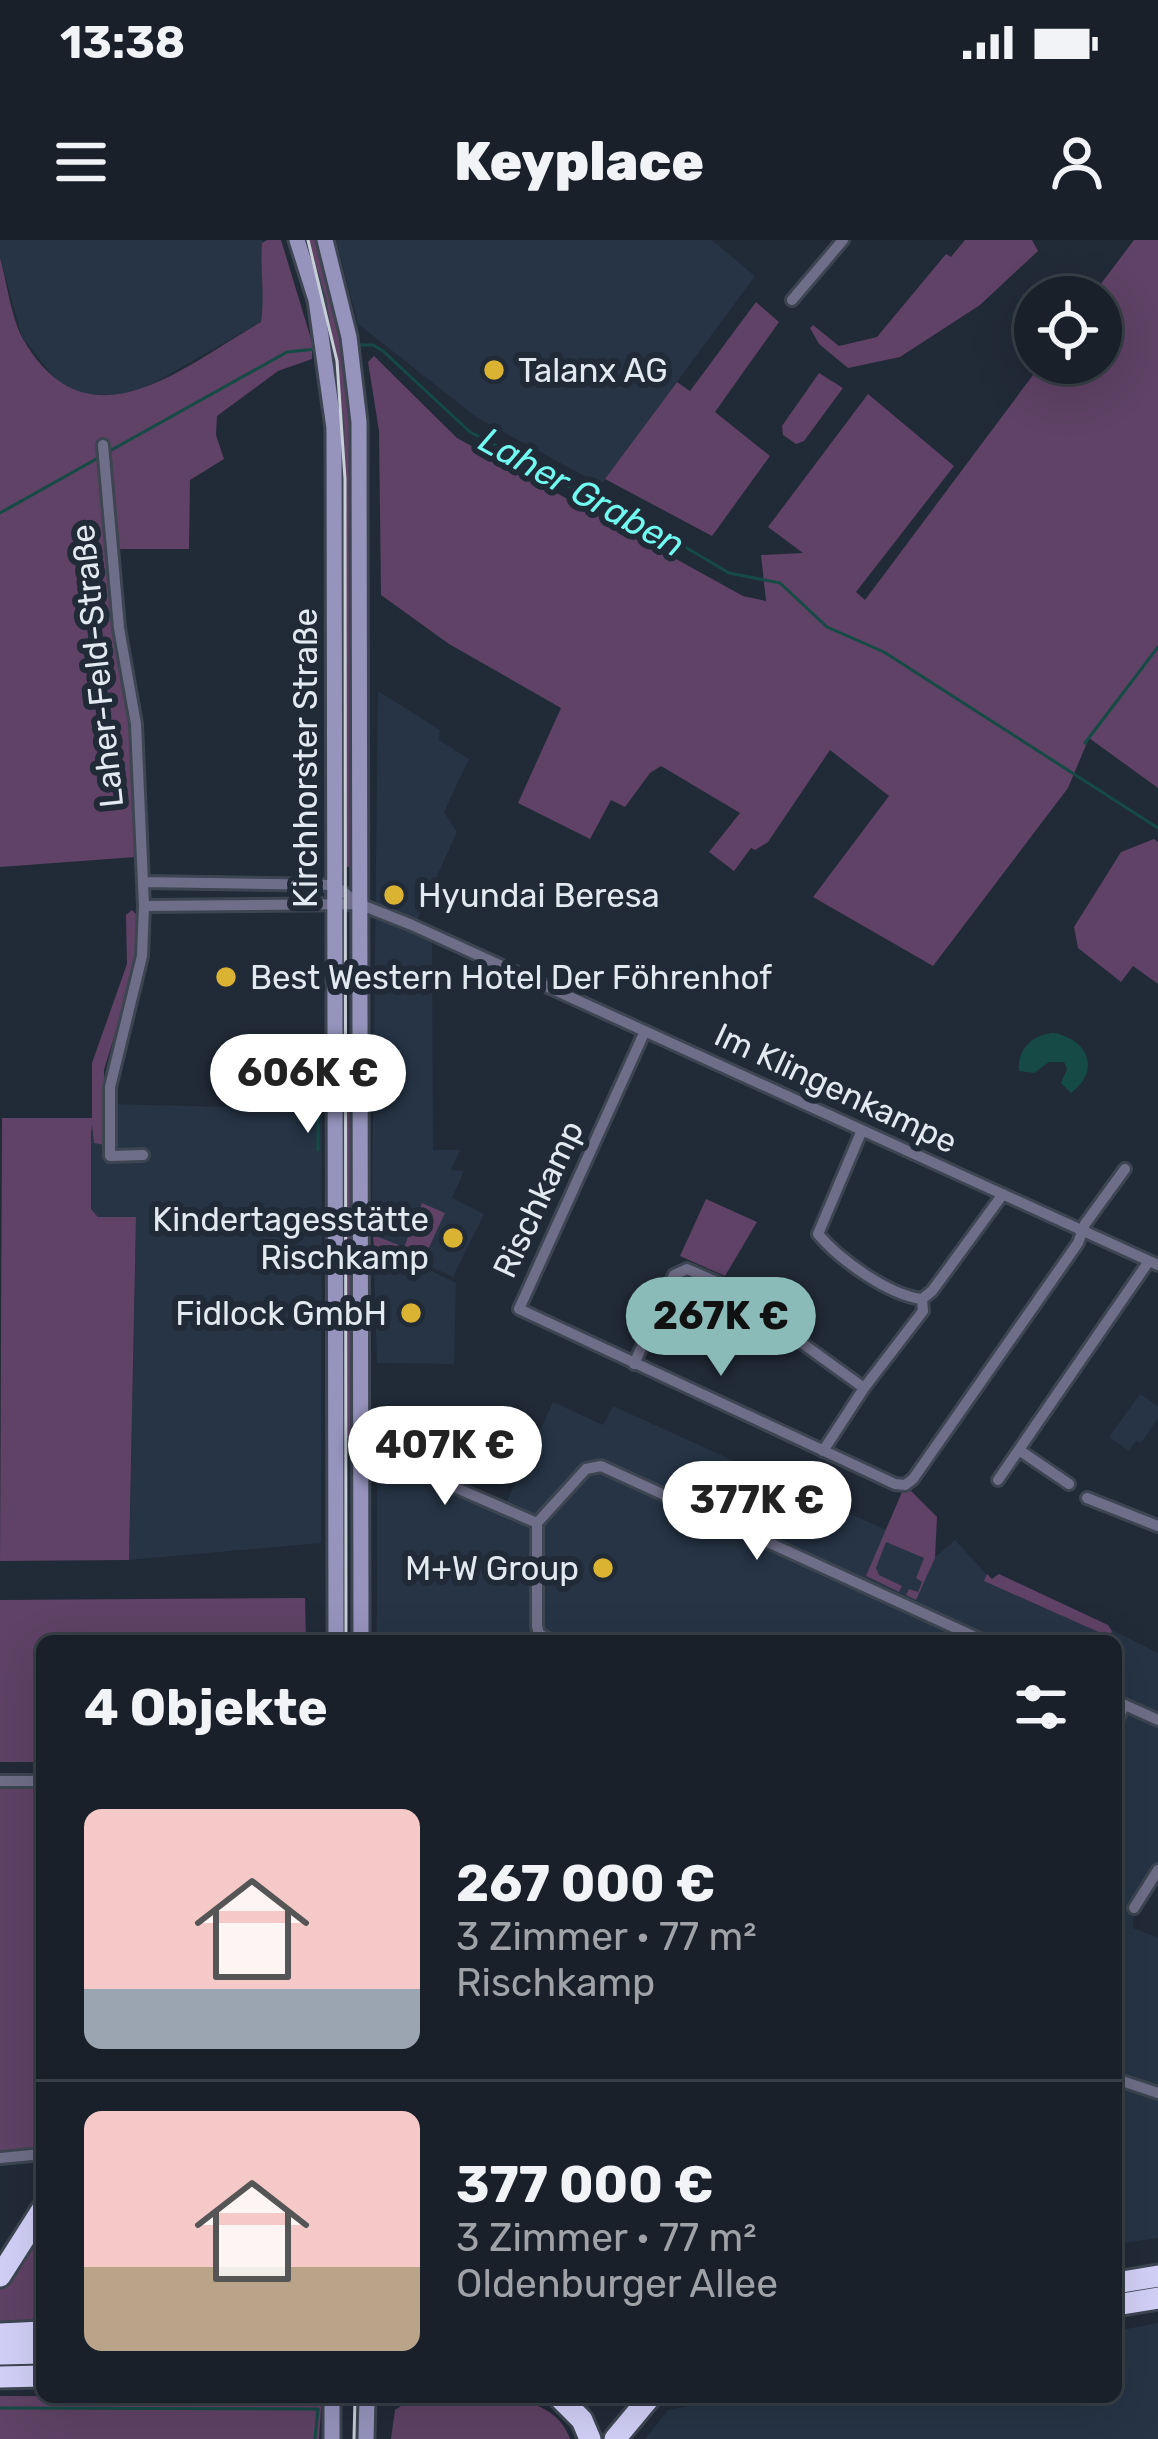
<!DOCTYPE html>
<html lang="de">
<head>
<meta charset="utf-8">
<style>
	:root { --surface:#192029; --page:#262d35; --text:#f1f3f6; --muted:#9fa3a8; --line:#373e46; --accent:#8bbbb9 }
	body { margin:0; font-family:Rubik,sans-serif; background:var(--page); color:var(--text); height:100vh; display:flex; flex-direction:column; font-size:45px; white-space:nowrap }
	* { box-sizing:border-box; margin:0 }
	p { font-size:39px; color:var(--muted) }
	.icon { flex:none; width:66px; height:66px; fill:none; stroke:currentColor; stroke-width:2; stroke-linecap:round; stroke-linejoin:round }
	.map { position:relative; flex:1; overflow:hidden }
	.sheet { position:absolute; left:36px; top:1395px; width:1086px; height:768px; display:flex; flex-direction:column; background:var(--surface); border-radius:18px; box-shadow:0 12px 48px #0002,0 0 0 3px var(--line) }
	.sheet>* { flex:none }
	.tools { position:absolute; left:1014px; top:36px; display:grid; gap:24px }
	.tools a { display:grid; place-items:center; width:108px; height:108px; border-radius:50%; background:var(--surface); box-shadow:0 12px 48px #0002,0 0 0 3px var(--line); font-size:60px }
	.price { position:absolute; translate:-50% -102px; padding:0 27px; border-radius:42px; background:#fff; color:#222; font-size:39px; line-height:78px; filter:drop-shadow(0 3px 6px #0008) }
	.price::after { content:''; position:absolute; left:50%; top:72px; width:36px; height:27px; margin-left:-18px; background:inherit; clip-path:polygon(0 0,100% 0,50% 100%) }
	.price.on { background:var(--accent); color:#111 }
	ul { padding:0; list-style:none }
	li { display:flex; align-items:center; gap:36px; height:300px; padding:0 48px }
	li+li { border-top:3px solid var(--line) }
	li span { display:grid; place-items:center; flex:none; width:336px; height:240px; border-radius:18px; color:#555 }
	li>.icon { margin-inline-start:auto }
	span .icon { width:144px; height:144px; fill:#fffc; stroke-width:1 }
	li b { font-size:51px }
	h2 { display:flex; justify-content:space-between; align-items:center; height:144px; padding:0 48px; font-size:51px }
	.status { display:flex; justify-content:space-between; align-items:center; height:84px; padding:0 60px; background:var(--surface); direction:ltr }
	.status svg { height:33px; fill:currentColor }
	header { display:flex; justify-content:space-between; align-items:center; height:156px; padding:0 48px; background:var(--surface); font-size:54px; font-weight:800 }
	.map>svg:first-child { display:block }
</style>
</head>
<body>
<div class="status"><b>13:38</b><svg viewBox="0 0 49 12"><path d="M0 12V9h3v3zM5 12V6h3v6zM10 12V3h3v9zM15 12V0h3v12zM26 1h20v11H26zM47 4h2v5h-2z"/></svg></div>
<header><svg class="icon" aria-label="menu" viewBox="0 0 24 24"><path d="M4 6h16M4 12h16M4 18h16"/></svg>Keyplace<svg class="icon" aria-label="person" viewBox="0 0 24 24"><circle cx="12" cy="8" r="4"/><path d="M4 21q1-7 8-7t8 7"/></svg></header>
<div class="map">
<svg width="1158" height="2199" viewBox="0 0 1158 2199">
	<rect width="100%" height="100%" fill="#212a37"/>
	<path fill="#263445" d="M0,0H262L266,50L261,82L138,152L107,158L89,156L60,145L22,97L0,18Z
		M336,0H712L755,36L601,245L476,177L358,84Z
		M378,451L440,490L439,500L469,519L444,572L457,592L417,680L432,687L433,910H460L451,930L464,931L452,958L484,974L453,1037L423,1023L421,1026L456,1043L454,1124L377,1123L372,965Z
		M322,853L321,1303L129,1320L136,978L98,977L91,969V879L110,878V864L233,867L246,859H297Z
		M1140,1154L1158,1166V1178L1141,1203L1136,1201L1129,1211L1109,1197Z
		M553,1162L603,1185L613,1166L886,1290L884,1294L935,1317L955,1300L991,1339L999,1334L1158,1413V1622L1134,1668L1133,1688L1158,1698V1998L1116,2004V1401H377V1235L405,1234L502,1272Z
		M1158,2083V2199H645L668,2170L738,2157H1116V2091Z"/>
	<path fill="#5f4265" d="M267,0H281L312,102V119L278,131L217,176L216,195L224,219L190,240L189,309H116L112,254L102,255L112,371L128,475L136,617L0,627V18C7,43 11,77 23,99C88,212 182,127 261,82C265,53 260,30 262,3Z
		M302,0H319L337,65L355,190V628L342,626L341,258Z
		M965,0H1032L1038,11L980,65L900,117L848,128L819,104L810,88L813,85L839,106L877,97L946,14L951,17Z
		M1134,0H1158V548L1089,498L1068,548L933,726L813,657L889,556L830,510L768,602L755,610L751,608L734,631L709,612L740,573L661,526L650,533L625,567L611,560L590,599L518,563L561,468L449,404L381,355L379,191L368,122L374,116L457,198L743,356L766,361L761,315L803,313L768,287L868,154L954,226L856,352L865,360L1042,123H1101V57H1091Z
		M756,62L779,82L715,172L770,216L712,296L605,239L677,142L690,151Z
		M819,133L843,148L804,201L796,204L783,195L782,186Z
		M1154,599L1158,602V744L1133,726L1121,742L1078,708L1074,687L1121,612Z
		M132,670L139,677V714L104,830V905L94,903L92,885L91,892V969L98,977H136L129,1320L0,1321L2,878H92V823L127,724L126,675Z
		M256,800L297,801V859H254Z
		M353,838L354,1198H342L341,839Z
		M706,959L757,982L725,1036L680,1016Z
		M422,963L445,973L420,1027L374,1006L373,995L404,1007Z
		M905,1245L937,1277L935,1318L916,1360L906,1355L909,1349L918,1352L922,1342L916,1338L924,1318L886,1302L876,1328L879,1335L902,1346L899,1352L866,1336Z
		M987,1334L992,1339L999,1334L1108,1385L1112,1391L1108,1401H1100L1103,1394L984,1341Z
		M305,1358L306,1401H42V1522H0V1360Z
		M0,1547H42V1911L0,1915Z
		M42,1982V2080L0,2081V2049L16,2031Z
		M0,2156L322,2157L319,2199H0Z
		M478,2157C512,2157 557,2161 570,2199H391L395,2170L410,2160Z"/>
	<path fill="#164a46" d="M1054,793C1089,800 1101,831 1071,853L1061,843L1067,829L1064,822H1049L1034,833L1019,831C1017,809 1033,794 1054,793Z"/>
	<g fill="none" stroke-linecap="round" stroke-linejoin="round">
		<path stroke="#164a46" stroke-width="3" d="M355,105H373L383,111L470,192L529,222L604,268L643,282L729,333L780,343L827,387L884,412L1158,588
			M106,213L287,112L316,109
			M0,273L98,218
			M1085,503L1158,407
			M315,809L317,850
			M318,910V871
			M0,2168L318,2169L315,2199"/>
		<defs>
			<path id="minor" d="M792,60L843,0
				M103,205L119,388L136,484L144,666L142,716L110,847V916L143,915
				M143,642L334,645L359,664L412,685L1158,1025
				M144,666L359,664
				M645,791L519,1069L895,1244L905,1245L913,1239L1078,1003L1085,984L1125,929
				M862,890L818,994C839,1019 888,1055 922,1059
				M922,1059L932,1051L1003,954
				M634,1124L674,1035L687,1029L719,1043L864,1148
				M1019,1210L1069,1244
				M823,1211L864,1148L923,1071L922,1059
				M360,1222L406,1226L537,1283
				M998,1240L1149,1021
				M1087,1258L1158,1286
				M537,1283L586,1229L601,1226L984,1401
				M537,1283V1386L539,1394L552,1401
				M1116,1461L1158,1480
				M1116,1483L1124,1465
				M0,1541H42
				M1134,1668L1158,1630
				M1116,1839L1158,1853
				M0,1918L42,1914"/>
			<path id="secondary" d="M297,0L316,60L334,188L336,1401
				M325,0L349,97L359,182L361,1401
				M332,2199V2157
				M366,2199L367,2157"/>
			<path id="motorway" d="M0,2036L42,1970
				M1116,2043L1158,2036
				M1116,2065L1158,2058
				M0,2094L42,2092
				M0,2114L42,2113
				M0,2137L42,2136
				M559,2157L582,2180L590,2199
				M615,2199L650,2157"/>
		</defs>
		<use href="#minor" stroke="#3c4551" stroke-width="16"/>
		<use href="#secondary" stroke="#3c4551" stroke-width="21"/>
		<use href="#motorway" stroke="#3c4551" stroke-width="27"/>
		<use href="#minor" stroke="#6f6e88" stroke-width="10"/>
		<use href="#secondary" stroke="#9694bd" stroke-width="15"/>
		<use href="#motorway" stroke="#d2d0f7" stroke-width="21"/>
		<path stroke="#c7ced7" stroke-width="3" d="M308,0L337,121L345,239L346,1401
			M354,2199L355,2157"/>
	</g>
	<g fill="#dab333" stroke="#212a37" stroke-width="4.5">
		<circle cx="494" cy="130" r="12"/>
		<circle cx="394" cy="655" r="12"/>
		<circle cx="226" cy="737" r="12"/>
		<circle cx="453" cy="998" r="12"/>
		<circle cx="411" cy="1073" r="12"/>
		<circle cx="603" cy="1328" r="12"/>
	</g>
	<g text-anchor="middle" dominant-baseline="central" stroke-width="12" stroke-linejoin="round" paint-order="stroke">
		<g font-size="33" fill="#e2e9f1" stroke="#212a37" text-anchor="start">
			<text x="518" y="130">Talanx AG</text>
			<text x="418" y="655">Hyundai Beresa</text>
			<text x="250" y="737">Best Western Hotel Der Föhrenhof</text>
			<text x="429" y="979" text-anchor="end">Kindertagesstätte<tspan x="429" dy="38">Rischkamp</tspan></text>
			<text x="387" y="1073" text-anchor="end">Fidlock GmbH</text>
			<text x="579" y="1328" text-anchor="end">M+W Group</text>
		</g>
		<g font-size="33" fill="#e2e9f1" stroke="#212a37">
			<text transform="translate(97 426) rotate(-96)">Laher-Feld-Straße</text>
			<text transform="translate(305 518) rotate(-90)">Kirchhorster Straße</text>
			<text transform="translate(836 848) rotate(25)">Im Klingenkampe</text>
			<text transform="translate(538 959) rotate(-65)">Rischkamp</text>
		</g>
		<g font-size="36" font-style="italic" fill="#71faf0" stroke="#212a37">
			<text transform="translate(582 252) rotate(29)">Laher Graben</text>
		</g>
	</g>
</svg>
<div class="tools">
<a><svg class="icon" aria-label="locate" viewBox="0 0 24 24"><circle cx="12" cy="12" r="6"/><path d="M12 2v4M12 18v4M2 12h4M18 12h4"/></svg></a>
</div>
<b class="price" style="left:308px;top:896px">606K €</b>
<b class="price on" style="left:721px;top:1139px">267K €</b>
<b class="price" style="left:445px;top:1268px">407K €</b>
<b class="price" style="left:757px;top:1323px">377K €</b>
<section class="sheet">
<h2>4 Objekte<svg class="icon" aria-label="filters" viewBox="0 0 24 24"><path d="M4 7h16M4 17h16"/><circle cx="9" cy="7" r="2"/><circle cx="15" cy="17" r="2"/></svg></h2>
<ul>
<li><span style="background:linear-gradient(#f6c9c9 75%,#9aa5b1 0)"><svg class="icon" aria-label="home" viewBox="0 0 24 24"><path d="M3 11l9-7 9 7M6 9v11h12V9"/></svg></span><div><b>267 000 €</b><p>3 Zimmer · 77 m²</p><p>Rischkamp</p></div></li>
<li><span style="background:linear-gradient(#f6c9c9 65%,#b9a48a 0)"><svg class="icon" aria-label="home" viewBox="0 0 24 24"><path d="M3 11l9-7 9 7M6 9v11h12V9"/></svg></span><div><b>377 000 €</b><p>3 Zimmer · 77 m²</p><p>Oldenburger Allee</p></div></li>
</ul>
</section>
</div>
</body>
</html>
